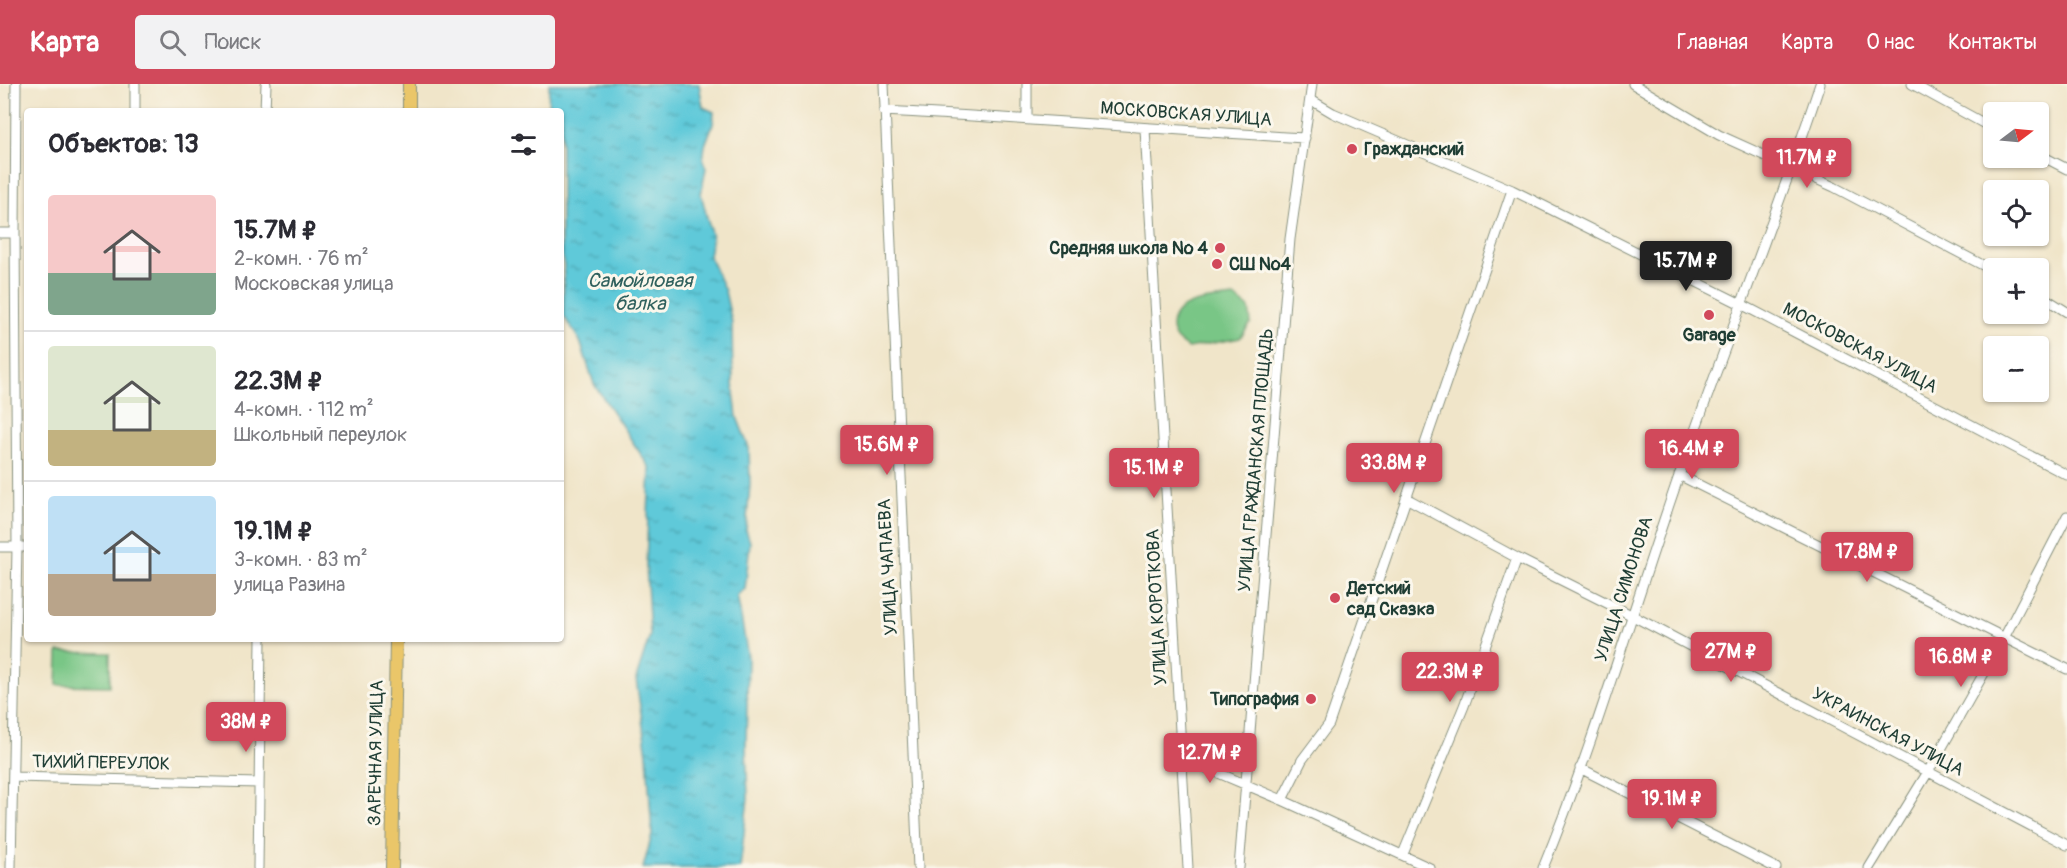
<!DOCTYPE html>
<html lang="ru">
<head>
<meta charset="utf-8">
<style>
	:root { --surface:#fff; --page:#f2f2f3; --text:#2b2b33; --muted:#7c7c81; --line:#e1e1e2; --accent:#d1495b }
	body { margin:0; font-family:Pangolin,sans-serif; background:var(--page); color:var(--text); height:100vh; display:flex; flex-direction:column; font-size:22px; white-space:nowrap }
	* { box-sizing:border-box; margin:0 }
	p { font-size:20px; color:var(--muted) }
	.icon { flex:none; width:33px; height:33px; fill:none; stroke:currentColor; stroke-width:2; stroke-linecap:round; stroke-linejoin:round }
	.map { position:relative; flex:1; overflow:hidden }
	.sheet { position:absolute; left:24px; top:24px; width:540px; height:534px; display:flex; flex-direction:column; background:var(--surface); border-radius:6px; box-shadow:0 2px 4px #0004 }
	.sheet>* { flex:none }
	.needle { width:39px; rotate:74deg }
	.fabs { position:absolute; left:1983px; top:18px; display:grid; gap:12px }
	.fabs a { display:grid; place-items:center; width:66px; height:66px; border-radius:6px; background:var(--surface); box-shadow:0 2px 4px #0004; font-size:30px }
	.price { position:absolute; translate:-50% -51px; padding:0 14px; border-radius:6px; background:var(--accent); color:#fff; font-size:20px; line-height:39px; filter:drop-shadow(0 2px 3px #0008) }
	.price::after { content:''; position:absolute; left:50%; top:36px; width:18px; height:14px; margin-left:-9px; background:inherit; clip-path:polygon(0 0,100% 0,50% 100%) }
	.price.current { background:#222; color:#fff }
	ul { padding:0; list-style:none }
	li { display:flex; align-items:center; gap:18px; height:150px; padding:0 24px }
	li+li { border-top:2px solid var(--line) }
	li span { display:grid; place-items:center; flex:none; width:168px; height:120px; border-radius:6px; color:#555 }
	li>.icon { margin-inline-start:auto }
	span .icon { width:72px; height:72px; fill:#fffc; stroke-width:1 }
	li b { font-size:26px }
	h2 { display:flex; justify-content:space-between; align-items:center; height:72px; padding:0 24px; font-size:26px }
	header { display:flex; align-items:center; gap:36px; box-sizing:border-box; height:84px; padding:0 30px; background:var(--accent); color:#fff }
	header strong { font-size:28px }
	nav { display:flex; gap:33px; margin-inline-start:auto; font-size:21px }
	.search { width:420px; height:54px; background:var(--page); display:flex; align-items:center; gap:15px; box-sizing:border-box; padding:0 21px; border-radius:6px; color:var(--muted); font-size:22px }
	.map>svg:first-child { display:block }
</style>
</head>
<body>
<header>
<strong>Карта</strong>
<div class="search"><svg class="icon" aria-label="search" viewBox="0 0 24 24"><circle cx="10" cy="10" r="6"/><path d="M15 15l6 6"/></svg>Поиск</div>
<nav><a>Главная</a><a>Карта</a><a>О нас</a><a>Контакты</a></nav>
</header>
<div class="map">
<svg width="2067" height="784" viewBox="0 0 2067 784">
	<defs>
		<pattern id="water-ripples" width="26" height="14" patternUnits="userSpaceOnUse" patternTransform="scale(1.5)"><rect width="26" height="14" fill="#5ec9d9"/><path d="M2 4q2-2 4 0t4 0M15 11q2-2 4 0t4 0" fill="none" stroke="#4da4b1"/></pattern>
	</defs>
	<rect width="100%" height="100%" fill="#fbf7ec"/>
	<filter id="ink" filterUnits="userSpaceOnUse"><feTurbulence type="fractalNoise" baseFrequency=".0167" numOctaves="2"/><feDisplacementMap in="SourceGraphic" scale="12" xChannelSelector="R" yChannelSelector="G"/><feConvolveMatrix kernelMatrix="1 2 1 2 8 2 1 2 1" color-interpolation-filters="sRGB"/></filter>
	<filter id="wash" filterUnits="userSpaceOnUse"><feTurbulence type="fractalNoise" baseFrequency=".008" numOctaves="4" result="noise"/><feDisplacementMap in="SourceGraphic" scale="24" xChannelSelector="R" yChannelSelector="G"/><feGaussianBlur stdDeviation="1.35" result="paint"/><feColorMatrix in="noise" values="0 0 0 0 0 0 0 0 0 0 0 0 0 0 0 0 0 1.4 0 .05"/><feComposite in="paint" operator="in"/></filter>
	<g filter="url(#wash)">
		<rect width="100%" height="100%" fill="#f0e5c9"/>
		<path fill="#79c686" stroke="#4c825d" stroke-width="1.5" d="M1234,213L1249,224L1251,239L1240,254L1188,264C1180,259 1172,254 1172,243C1172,215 1215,216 1234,213Z
			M58,568L110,569V602L57,601Z"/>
		<path fill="url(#water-ripples)" stroke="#3e8386" stroke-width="1.5" d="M549,0H699L703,23L714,28L713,40L705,61L703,76L706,84L701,110L712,153L709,172L725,207L732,239L733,299L737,333L749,364L750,401L746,446L750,458L745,505L737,511L748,573L746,662L748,714L740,784H643L652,751L647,670L636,595L650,551L646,481L650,384L594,300L580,257L563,231L564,181L561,170V27H548Z"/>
	</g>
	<g filter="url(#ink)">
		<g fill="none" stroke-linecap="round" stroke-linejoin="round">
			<defs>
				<path id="minor" d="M135,0V27
					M884,0L918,784
					M1633,0L1719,51L1834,103L1994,187
					M1912,0L1994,45
					M1311,16L1333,29L1512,106L1741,220L2067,391
					M265,27L266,0
					M884,27C1025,34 1165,46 1305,54
					M1027,34V0
					M1145,45L1188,784
					M2038,70L2067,85
					M0,149H15
					M2038,210L2067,228
					M1679,391L2067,585
					M1406,414L1517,474L1633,532L2067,761
					M0,463H27
					M1183,674L1282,716L1430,784
					M1580,684L1776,784
					M14,693L259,699
					M1282,716L1302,676L1329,640L1512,106
					M1403,770L1464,622L1517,474
					M11,784L17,463L15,149L16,0
					M258,784L261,555
					M1239,784L1290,155L1312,0
					M1543,784C1596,655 1634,520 1680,389C1725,259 1777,131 1820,0
					M1869,784L1928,688L2005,552L2067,432"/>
				<path id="major" d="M409,27V0
					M392,784L396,555"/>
			</defs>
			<use href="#minor" stroke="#88917e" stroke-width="11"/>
			<use href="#major" stroke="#88917e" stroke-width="14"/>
			<use href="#minor" stroke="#fff" stroke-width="9"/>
			<use href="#major" stroke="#eac669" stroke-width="12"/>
		</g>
	</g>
	<g fill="#d1495b" stroke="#fbf7ec" stroke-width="2">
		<circle cx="1352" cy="65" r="6"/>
		<circle cx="1220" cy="164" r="6"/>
		<circle cx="1217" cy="180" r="6"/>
		<circle cx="1709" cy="231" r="6"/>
		<circle cx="1335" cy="514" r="6"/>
		<circle cx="1311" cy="615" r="6"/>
	</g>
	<g text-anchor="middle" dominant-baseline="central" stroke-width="6" stroke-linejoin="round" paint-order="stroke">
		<g font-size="18" fill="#1f3d34" stroke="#fbf7ec">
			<text transform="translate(1186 30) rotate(4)">МОСКОВСКАЯ УЛИЦА</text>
			<text transform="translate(1860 264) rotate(28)">МОСКОВСКАЯ УЛИЦА</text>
			<text transform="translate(1256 376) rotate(-85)">УЛИЦА ГРАЖДАНСКАЯ ПЛОЩАДЬ</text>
			<text transform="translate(888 483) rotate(-93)">УЛИЦА ЧАПАЕВА</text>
			<text transform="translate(1624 505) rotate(-72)">УЛИЦА СИМОНОВА</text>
			<text transform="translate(1157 523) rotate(-93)">УЛИЦА КОРОТКОВА</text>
			<text transform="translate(1888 648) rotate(28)">УКРАИНСКАЯ УЛИЦА</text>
			<text transform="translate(376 669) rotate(-89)">ЗАРЕЧНАЯ УЛИЦА</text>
			<text transform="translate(101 679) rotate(1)">ТИХИЙ ПЕРЕУЛОК</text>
		</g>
		<g font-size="18" font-weight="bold" fill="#1f3d34" stroke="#fbf7ec" text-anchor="start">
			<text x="1364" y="65">Гражданский</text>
			<text x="1208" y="164" text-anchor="end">Средняя школа № 4</text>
			<text x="1229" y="180">СШ №4</text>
			<text x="1709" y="251" text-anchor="middle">Garage</text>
			<text x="1347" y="504">Детский<tspan x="1347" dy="21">сад Сказка</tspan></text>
			<text x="1299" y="615" text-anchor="end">Типография</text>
		</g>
		<g font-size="20" font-style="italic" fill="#2f605d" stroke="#fbf7ec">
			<text x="640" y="196">Самойловая<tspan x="640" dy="23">балка</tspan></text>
		</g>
	</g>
</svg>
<div class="fabs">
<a><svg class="needle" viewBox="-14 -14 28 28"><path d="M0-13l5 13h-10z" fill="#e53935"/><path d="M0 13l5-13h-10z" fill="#7c7c81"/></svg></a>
<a><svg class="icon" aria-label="locate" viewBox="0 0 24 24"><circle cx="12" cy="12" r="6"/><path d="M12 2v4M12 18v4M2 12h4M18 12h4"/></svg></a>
<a>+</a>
<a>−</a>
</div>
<b class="price" style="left:1807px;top:105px">11.7M ₽</b>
<b class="price current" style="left:1686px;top:208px">15.7M ₽</b>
<b class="price" style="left:887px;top:392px">15.6M ₽</b>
<b class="price" style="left:1692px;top:396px">16.4M ₽</b>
<b class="price" style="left:1394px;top:410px">33.8M ₽</b>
<b class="price" style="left:1154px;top:415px">15.1M ₽</b>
<b class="price" style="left:1867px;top:499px">17.8M ₽</b>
<b class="price" style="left:1731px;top:599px">27M ₽</b>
<b class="price" style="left:1961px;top:604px">16.8M ₽</b>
<b class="price" style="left:1450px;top:619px">22.3M ₽</b>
<b class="price" style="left:246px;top:669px">38M ₽</b>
<b class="price" style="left:1210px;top:700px">12.7M ₽</b>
<b class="price" style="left:1672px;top:746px">19.1M ₽</b>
<section class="sheet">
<h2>Объектов: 13<svg class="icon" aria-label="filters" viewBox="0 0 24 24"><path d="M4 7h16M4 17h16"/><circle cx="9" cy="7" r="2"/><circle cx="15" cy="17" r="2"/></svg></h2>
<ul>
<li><span style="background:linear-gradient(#f6c9c9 65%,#7fa58c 0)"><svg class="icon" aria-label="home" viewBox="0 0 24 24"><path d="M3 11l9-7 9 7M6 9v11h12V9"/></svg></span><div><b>15.7M ₽</b><p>2-комн. · 76 m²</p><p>Московская улица</p></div></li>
<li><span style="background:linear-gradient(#dfe7d0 70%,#c2b280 0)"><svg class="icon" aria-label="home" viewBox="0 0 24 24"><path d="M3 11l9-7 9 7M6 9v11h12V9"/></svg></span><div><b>22.3M ₽</b><p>4-комн. · 112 m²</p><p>Школьный переулок</p></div></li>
<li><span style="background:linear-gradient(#bfe0f5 65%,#b9a48a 0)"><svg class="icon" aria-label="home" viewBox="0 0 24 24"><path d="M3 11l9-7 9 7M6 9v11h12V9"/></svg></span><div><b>19.1M ₽</b><p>3-комн. · 83 m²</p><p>улица Разина</p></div></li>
</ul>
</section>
</div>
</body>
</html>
